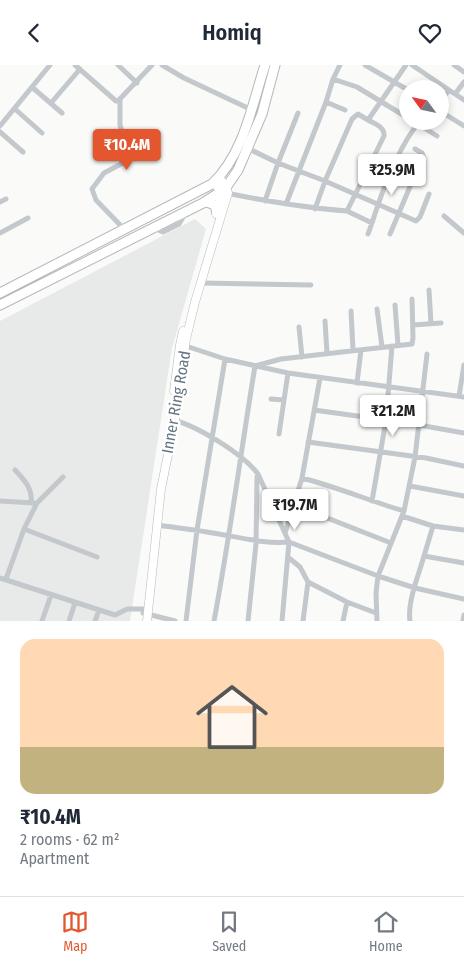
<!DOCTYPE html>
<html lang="en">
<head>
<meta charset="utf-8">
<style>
	:root { --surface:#fff; --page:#f6f6f7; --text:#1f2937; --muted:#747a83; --line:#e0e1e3; --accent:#e4572e }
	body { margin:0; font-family:"Fira Sans Condensed",sans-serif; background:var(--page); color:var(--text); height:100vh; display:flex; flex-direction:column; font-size:19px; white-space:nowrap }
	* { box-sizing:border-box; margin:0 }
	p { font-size:16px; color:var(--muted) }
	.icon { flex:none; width:28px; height:28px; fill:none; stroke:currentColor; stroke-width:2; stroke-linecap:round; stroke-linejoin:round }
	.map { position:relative; height:556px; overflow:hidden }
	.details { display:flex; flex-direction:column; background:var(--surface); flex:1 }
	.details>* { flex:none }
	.needle { width:32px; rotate:303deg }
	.controls { position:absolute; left:399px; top:15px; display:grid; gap:10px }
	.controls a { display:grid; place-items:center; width:50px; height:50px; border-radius:50%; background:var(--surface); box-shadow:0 2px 8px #0003; font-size:25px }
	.price { position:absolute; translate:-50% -42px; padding:0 11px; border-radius:5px; background:#fff; color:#222; font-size:16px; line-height:32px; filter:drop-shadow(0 1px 2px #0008) }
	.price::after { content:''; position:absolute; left:50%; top:30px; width:15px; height:11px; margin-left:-8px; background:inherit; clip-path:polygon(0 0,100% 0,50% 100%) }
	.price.current { background:var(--accent); color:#fff }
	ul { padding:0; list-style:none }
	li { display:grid; align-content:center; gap:10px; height:265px; padding:0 20px }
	li span { display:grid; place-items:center; height:155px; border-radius:15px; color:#555 }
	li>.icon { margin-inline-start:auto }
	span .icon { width:90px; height:90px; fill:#fffc; stroke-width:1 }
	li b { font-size:21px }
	header { display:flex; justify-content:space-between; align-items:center; height:65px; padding:0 20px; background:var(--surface); font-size:22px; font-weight:600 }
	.dock { display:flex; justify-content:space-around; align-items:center; height:70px; border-top:1px solid var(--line); background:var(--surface); font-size:14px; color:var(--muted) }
	.dock a { display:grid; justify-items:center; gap:2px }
	.dock .current { color:var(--accent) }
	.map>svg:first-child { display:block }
</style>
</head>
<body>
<header><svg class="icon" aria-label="back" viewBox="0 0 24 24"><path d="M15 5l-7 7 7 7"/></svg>Homiq<svg class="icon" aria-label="heart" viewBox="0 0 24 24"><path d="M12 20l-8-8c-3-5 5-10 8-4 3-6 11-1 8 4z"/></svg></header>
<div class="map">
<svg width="464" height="556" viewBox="0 0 464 556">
	<rect width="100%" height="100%" fill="#fafaf8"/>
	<path fill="#e8e9e9" d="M195,154L206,164L172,283L130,556H0V256Z"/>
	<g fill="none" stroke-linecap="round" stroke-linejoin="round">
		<defs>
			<path id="primary" d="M214,117C224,131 221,134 216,149
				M174,326L180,280L183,266
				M147,556L161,424L175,355L186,274L195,237L228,128L226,122L219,112"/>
			<path id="highway" d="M203,138L207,137L215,140L217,148
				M0,228L212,119C244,89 252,40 265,0
				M0,240L203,138L225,124L238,105L262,49L275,0"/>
		</defs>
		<use href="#primary" stroke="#b5babe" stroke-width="9"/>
		<use href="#highway" stroke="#b4b9bd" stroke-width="11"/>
		<path stroke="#c3c8cc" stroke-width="5" d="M75,0L116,36H118L152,0
			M118,0L137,18
			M162,0L184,13L252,45
			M365,0L408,25
			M412,0L449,25
			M454,0L464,7
			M333,14L340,0
			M33,23L62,48
			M455,29L464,17
			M120,35V60L126,81L121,99L104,108L92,124L96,135L124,164
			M326,37L345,45
			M440,37L449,25L464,35
			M51,38L80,4
			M15,44L42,68
			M440,46L464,61
			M413,56L437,71
			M0,61L50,0
			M0,67L23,87
			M247,83L278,98L325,116L416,156L420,152L429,129
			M226,128C266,136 306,143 347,146L384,71C385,62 375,59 368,55L406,0
			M265,136L278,98L298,48
			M0,137L6,134
			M286,139L326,37L333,14L357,22L408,53
			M315,144L325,116L352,54L358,49L368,55
			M347,146L372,158C382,126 398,82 420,56
			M444,151L464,168
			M154,163L163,167L179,159L186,147
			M0,168L28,153
			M368,169L372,158
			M390,169L423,91L422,88L415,84
			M201,218L311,220
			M429,225L431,259
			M395,240L398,280
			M377,244L382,282
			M351,246L353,285
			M325,256L327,288
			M413,260L441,258
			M299,262L302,292
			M186,281L225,294L288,308L464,332
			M357,318L361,285
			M459,331L464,300
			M271,334L284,335L288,308
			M314,345L386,355L392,281
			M170,354C196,360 242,388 258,409L289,477L378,511L415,523L464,534
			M419,360L464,368
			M279,369L284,335
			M308,377L426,393L464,401
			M15,405C24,415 33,423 31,438
			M302,413C337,422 370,436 404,446
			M410,421L464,431
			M0,436L34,438
			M372,436L386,355
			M294,440L391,478
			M402,451L433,461L464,465
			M157,460C178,463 199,465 219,469C242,473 266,479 289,477L282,556
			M24,464L97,492
			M285,468L302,413L320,313
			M424,491L433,461
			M289,493L300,502L308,517L347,537L376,548
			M0,513L115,550L127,544H144
			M6,514L24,464L37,438L63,412
			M143,548L175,556
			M42,556L51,530
			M69,556L75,538
			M95,556L99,545
			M186,556L197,465L225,294
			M214,556C230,471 241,386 255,301L281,294L412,279L413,273L412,234
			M248,556L256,479L257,412
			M303,556L308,517
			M343,556L347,537
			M377,556L376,528L378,511L404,446L415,392L427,289
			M410,556C407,537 419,509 424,491L464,498
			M463,556L464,550"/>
		<use href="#primary" stroke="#fff" stroke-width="8"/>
		<use href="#highway" stroke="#fff" stroke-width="9"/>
	</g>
	<g text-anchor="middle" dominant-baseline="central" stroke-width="5" stroke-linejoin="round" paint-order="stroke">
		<g font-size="16" fill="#657683" stroke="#fff">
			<text transform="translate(176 337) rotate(-80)">Inner Ring Road</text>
		</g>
	</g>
</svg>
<div class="controls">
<a><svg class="needle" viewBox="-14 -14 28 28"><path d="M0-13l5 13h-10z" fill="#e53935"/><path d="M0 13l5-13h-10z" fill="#747a83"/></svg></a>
</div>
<b class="price current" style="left:127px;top:106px">₹10.4M</b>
<b class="price" style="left:392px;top:131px">₹25.9M</b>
<b class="price" style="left:393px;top:372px">₹21.2M</b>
<b class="price" style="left:295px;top:466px">₹19.7M</b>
</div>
<section class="details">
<ul>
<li><span style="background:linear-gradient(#ffd9b3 70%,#c2b280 0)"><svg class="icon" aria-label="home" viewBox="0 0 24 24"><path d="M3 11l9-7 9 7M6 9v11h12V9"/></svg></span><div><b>₹10.4M</b><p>2 rooms · 62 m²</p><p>Apartment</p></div></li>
</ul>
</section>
<nav class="dock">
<a class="current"><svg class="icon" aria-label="map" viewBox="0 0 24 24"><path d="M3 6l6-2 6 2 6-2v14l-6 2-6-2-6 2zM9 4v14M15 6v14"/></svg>Map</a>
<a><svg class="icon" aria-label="saved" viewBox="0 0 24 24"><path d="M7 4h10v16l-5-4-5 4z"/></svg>Saved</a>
<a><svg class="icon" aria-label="home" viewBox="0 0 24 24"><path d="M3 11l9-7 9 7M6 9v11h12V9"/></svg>Home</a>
</nav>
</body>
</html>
